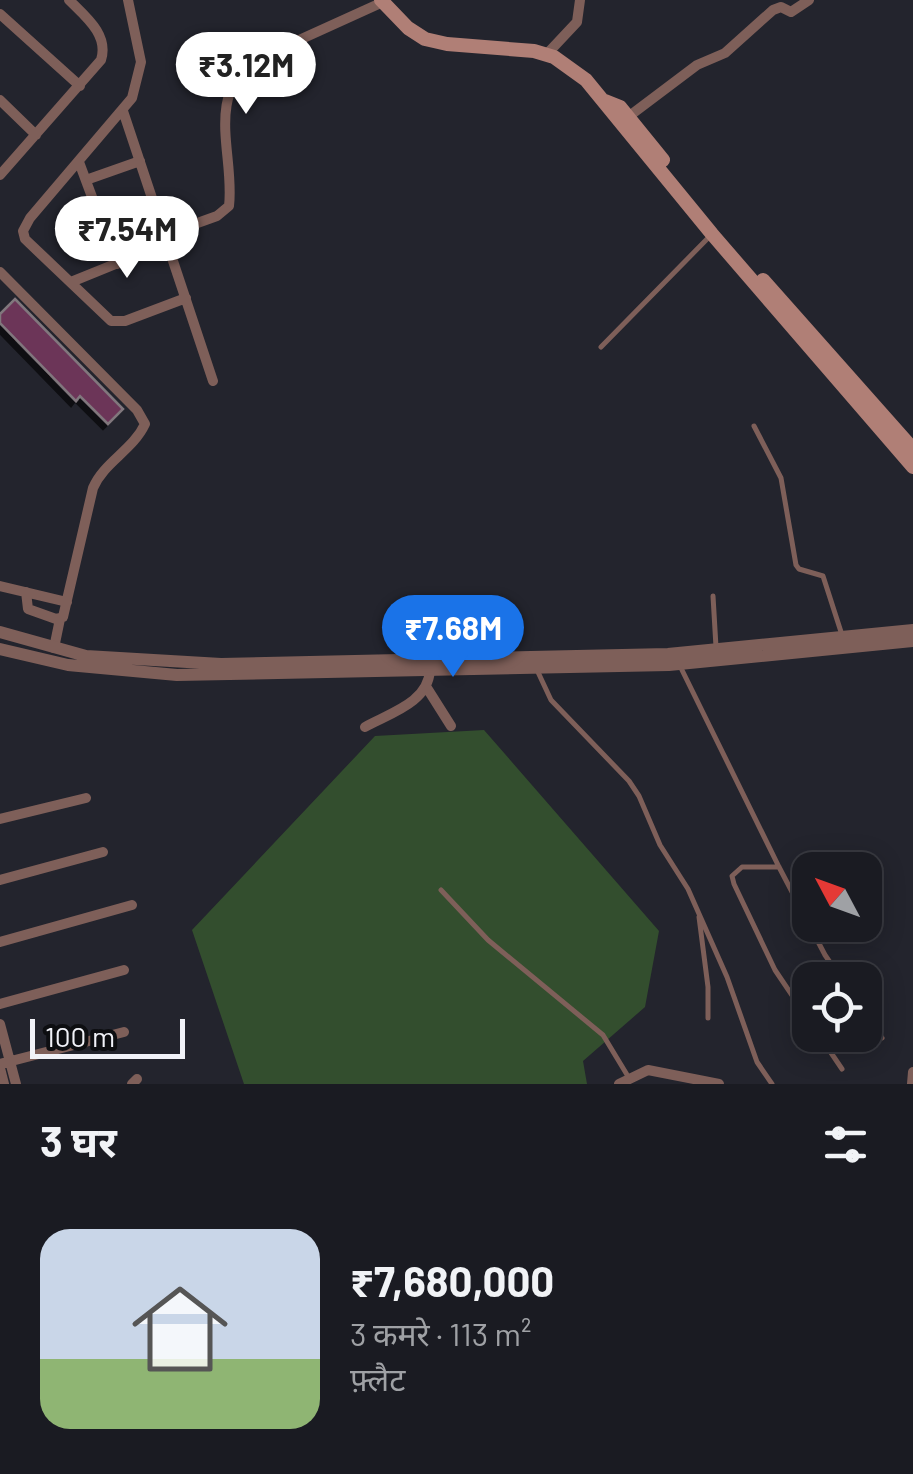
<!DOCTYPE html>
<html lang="hi">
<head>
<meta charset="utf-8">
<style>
	:root { --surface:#1a1b22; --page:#27282f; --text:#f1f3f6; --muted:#9fa1a5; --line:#383940; --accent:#1a73e8 }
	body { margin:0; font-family:Barlow,"Noto Sans Devanagari",sans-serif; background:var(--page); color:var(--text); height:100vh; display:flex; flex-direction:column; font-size:38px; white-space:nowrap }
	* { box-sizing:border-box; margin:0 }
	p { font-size:32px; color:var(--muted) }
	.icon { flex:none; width:55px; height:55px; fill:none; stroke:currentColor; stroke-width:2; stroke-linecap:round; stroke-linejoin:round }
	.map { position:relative; height:1084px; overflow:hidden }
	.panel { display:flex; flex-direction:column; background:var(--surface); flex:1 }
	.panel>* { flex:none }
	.needle { width:65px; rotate:311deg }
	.fabs { position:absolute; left:792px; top:852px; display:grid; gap:20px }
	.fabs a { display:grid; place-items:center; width:90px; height:90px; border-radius:20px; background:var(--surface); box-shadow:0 5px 25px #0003,0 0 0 2px var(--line); font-size:50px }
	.scale { position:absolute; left:30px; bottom:25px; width:155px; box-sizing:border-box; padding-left:10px; border:5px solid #f1f2f8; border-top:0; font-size:28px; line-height:35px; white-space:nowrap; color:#f1f2f8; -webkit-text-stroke:8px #0d0e11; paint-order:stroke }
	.price { position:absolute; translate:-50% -85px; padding:0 22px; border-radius:35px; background:#fff; color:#222; font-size:32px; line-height:65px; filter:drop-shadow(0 2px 5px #0008) }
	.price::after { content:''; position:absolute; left:50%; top:60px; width:30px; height:22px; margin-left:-15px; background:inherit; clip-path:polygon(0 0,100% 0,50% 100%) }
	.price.on { background:var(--accent); color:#fff }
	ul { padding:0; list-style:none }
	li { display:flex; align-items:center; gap:30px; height:250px; padding:0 40px }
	li span { display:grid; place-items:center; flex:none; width:280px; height:200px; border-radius:30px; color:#555 }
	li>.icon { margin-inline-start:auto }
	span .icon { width:120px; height:120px; fill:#fffc; stroke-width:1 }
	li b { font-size:42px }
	h2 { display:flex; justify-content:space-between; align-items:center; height:120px; padding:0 40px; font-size:42px }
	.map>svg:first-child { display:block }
</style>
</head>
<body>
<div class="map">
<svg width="913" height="1084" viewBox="0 0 913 1084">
	<defs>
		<filter id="shadow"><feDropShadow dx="-5" dy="5" stdDeviation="0" flood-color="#0009"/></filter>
	</defs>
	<rect width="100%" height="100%" fill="#23242d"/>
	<path fill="#334e2e" d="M484,730L659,931L645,1007L583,1061L587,1084H244L192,930L375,736Z"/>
	<path fill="#6c3559" stroke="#81777d" stroke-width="2.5" filter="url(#shadow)" d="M15,299L123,409L108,424L80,396L76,401L0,323V314Z"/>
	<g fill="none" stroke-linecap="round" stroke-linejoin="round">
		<path stroke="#7e5f59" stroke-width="5" d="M601,347L711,235
			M754,426L781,478L796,565L799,569L823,576L842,635
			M713,596L716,647
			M681,668L779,867L825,955L842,980
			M537,670L551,700L629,781L639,796L660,845L688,889L727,977L757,1062L772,1084
			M779,867H742L732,876L734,884L775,970L810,1022
			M441,890L488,940L603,1035L629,1078
			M699,917L708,987V1018
			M865,1013L882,1038
			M819,1035L842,1069"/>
		<path stroke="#7e5f59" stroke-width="10" d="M128,0L141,62L132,98L30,218L23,231L25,239L111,321H125L186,298
			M0,14L80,86
			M546,55L577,22L580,0
			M0,100L36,135
			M123,111L213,381
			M628,117L697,65L725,53L773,10L781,7L791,12L809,0
			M79,162L117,264
			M0,175L101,60C109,35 86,17 69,0
			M86,180L140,161
			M164,235L217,216L229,206C235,157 205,98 253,61L383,2
			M0,272L137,410L145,424C133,450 104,462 93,488L63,617L56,619L28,609L26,592
			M71,282L167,243
			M0,586L67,602
			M54,648L60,619
			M427,688L451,726
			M365,727C390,713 428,703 430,670
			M0,819L86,798
			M0,880L103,852
			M0,942L132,905
			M0,1004L124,970
			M0,1024L16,1084
			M0,1064L124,1032
			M0,1068L4,1084
			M132,1084L137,1079
			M619,1084L648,1070L719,1084
			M912,1084L913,1072"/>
		<path stroke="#7e5f59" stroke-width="12" d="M0,632L86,656L221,664L668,654L913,630
			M0,649L68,665L177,675L669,665L913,641"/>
		<path stroke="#b07f76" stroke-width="14" d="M381,0L408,28L425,39L447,44L534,51L554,57L586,80L712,234L913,467
			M605,101L620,107L663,160
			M763,280L913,449"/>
	</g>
</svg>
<div class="fabs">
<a><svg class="needle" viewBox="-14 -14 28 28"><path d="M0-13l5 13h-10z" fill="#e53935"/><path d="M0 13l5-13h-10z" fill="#9fa1a5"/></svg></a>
<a><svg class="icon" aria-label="locate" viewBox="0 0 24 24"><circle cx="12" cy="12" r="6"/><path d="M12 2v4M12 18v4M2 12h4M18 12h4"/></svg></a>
</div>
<div class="scale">100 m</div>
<b class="price" style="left:246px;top:117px">₹3.12M</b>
<b class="price" style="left:127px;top:281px">₹7.54M</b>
<b class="price on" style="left:453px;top:680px">₹7.68M</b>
</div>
<section class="panel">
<h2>3 घर<svg class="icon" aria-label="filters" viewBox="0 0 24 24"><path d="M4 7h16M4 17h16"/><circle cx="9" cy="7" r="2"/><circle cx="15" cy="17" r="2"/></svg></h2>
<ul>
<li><span style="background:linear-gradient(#c9d6e8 65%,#8fb573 0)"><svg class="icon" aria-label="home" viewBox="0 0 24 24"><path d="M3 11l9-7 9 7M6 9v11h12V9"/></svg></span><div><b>₹7,680,000</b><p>3 कमरे · 113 m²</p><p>फ़्लैट</p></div></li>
</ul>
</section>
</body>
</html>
